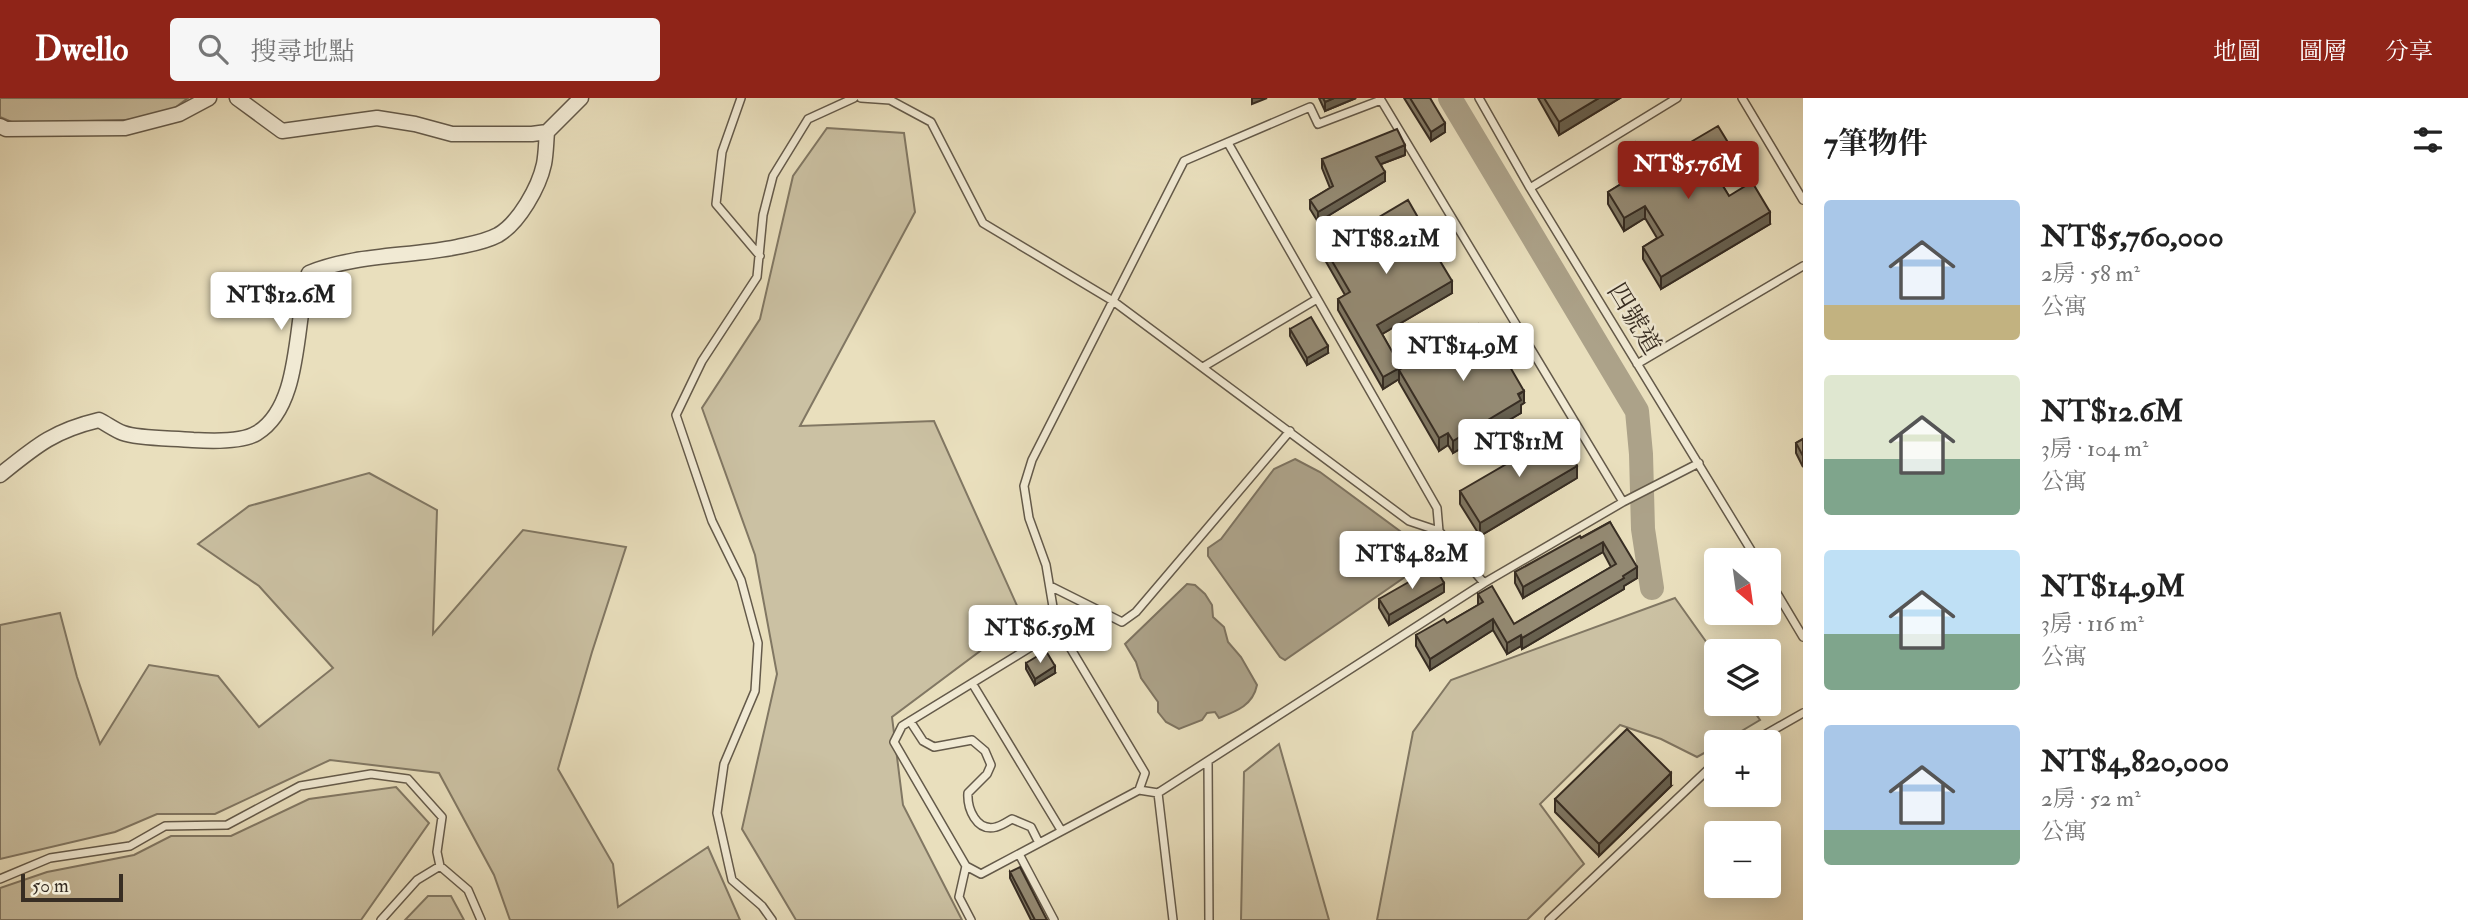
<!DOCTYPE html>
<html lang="zh-TW">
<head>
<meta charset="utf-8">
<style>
	:root { --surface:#fff; --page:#f6f6f6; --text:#222; --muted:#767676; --accent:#8f2418 }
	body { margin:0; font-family:"IM FELL Double Pica","Noto Serif TC",serif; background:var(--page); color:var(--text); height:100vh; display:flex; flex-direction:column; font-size:26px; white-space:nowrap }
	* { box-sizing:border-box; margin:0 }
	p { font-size:23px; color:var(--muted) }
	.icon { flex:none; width:38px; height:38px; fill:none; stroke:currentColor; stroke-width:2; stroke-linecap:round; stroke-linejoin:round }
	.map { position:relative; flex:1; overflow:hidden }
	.details { display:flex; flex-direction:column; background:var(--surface); width:665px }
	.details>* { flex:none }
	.needle { width:46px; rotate:151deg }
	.buttons { position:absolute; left:1704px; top:450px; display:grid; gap:14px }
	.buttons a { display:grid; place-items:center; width:77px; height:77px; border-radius:7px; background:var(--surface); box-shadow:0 4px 18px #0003; font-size:35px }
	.scale { position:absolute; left:21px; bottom:18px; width:102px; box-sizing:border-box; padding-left:7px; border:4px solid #372d23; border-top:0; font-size:19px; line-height:24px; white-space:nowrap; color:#372d23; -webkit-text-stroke:5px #f1ead4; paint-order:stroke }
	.price { position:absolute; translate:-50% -60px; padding:0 16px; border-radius:7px; background:#fff; color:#222; font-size:23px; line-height:46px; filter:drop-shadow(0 2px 4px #0008) }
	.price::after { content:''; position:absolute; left:50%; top:42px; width:21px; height:16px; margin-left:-10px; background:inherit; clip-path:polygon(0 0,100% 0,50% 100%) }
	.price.selected { background:var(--accent); color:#fff }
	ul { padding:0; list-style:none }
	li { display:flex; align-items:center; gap:21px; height:175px; padding:0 21px }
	li span { display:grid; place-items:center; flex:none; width:196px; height:140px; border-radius:7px; color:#555 }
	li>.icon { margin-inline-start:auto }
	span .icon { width:84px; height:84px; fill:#fffc; stroke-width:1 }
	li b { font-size:30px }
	h2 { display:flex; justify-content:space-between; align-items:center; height:84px; padding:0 21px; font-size:30px }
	header { display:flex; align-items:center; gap:42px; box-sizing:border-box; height:98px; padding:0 35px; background:var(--accent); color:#fff }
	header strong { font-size:33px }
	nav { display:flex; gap:38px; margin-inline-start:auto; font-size:24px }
	.search { width:490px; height:63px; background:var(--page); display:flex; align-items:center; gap:18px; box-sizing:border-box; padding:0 24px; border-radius:7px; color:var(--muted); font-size:26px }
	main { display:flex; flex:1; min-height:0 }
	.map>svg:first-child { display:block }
</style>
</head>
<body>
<header>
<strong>Dwello</strong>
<div class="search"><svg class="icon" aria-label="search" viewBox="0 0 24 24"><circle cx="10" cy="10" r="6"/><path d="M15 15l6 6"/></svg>搜尋地點</div>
<nav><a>地圖</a><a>圖層</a><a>分享</a></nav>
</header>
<main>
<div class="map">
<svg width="1803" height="822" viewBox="0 0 1803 822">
	<rect width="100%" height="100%" fill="#e9dfbd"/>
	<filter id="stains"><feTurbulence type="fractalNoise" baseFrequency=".00286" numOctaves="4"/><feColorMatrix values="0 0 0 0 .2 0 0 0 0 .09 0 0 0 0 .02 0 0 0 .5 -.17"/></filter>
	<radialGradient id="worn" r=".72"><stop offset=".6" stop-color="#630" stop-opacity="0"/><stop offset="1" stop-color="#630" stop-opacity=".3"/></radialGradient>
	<path fill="#cbc1a3" stroke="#817763" stroke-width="2" d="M0,0H188L160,21L14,25L0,19Z
		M827,30L904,35L915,114L800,328L934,323L1023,521L892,619L903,707L962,822H796L742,731L777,576L755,457L702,310L760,221L793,78Z
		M369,375L437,412L433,536L523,432L626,449L592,554L558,671L613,766L618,809L708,749L740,822H510L494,777L439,675L330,662L215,716H157L115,734L0,761V527L60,515L77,579L100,646L149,567L218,578L259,629L333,570L259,488L198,446L249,408Z
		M1675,500L1717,559V606H1749L1760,622L1723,644H1717V648L1697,659L1661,641L1620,627L1540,706L1584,766L1527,822H1377L1413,634L1451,582Z
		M1279,646L1329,822H1241L1244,674Z
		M396,689L429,725L361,822H0V790L47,774L134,757L171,738H231L309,701Z
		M428,798H451L464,822H405Z"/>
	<path fill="#aca289" stroke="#7d7360" stroke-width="2" d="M1295,361L1320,374L1427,453L1428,463L1285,562L1280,559L1208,458V450L1221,441L1274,371Z
		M1187,486L1195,487L1205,496L1212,507L1213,519L1224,529L1228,544L1241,559L1257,587C1253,607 1237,613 1219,620L1215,614L1207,615L1202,622L1179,631L1166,624L1158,614V604L1141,580L1136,564L1125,546Z"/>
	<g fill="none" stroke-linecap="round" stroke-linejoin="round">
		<path stroke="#aca289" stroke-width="24" d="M1450,0L1637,313L1641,356L1643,431L1652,490"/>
		<defs>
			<path id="lane" d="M741,0L722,54L716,106L760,158
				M861,0L890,2L931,24L983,125L1113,203L1409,423L1439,433L1484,485
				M1479,0L1530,90L1757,462
				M1742,0L1803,102
				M1228,45L1437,410L1439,433
				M1530,90L1677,0
				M1637,266L1803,168
				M1203,269L1317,201
				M1769,482L1803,539
				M1050,488L1122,524L1136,514L1290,333
				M1058,539L1065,541L1145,675L1139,692L981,776L966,768L894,644L902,628L1034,547L1058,539L1046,467L1029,420L1024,388L1032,362L1184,63L1310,9L1318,26L1381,2L1623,404
				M972,585L1061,732
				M910,623L923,643L934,649L972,642L985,653L991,667L987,676L968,695C967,710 976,734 996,729C1001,728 1007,724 1012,721L1031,729L1039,745
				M1752,644L1803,615
				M1208,663L1209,822
				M1139,692L1158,695
				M1019,756L1054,822
				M966,768L959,799L971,822
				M0,781L50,760L130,748L165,728L227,727L300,688L371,676L408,681L442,719L437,754L440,768
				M381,822L417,782L440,768L468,792L481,822
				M772,822L762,808L732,782L717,715L724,666L755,593L758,545L741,482L712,423L676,317L702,263L757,179L763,117L773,78L808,21L854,0
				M1173,822L1158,695L1484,485L1623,404L1699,365
				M1549,822L1717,663"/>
			<path id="street" d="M237,0L282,33L377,20L415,26L452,36H532L547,34L581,0
				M0,28L6,31L125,30L179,16L209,0
				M0,377C36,348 53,333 99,322C107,326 115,332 123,335C139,341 174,340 193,342C209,343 243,344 257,335C303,307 294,221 309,175C355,156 408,159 457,149C471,146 485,144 498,137C519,125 539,89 544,66C546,56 546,45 547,34"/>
		</defs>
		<use href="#lane" stroke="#645a4a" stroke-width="10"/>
		<use href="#street" stroke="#645a4a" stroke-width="17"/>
		<use href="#lane" stroke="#f1ead4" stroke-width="7"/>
		<use href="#street" stroke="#f1ead4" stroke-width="14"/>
	</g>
	<path fill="#7f7763" stroke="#372d23" stroke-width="2" d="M1319,0H1356L1325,13Z
		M1404,0H1430L1445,34L1431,43Z
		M1538,0H1620L1559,37Z
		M1626,49L1650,68H1735L1717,79L1729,98L1770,126L1661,191L1643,161V149L1657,140L1645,120L1624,133L1608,106V94L1636,77L1626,61Z
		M1405,57L1381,66L1385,83L1318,124L1310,111V102L1330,90L1322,70V61Z
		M1428,143L1452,195L1382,236L1401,271L1524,305L1521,307V315L1453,355L1448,347L1439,353L1399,284V281L1383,291L1338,212V201L1345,197L1325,162V151Z
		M1290,231L1328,255L1307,267L1290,238Z
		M1803,341V369L1796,355V345Z
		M1577,380L1480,438L1460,406V393Z
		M1610,424L1637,480L1624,488V491L1522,551L1521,548L1507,556L1493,532L1430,572L1416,548V537L1447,525L1478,507V496L1514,526L1611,469L1603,454L1523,500L1515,485V474L1581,440Z
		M1444,494L1389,527L1379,510V501Z
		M1026,565L1055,575L1035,587L1026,571Z
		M1671,688L1599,758L1555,714V701Z
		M1010,774L1047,822H1031L1010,780Z"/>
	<path fill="#686150" stroke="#372d23" stroke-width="2" d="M1252,0H1267L1252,6Z
		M1334,0H1356L1325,13V4Z
		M1599,0H1620L1559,37V24Z
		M1445,25V34L1431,43V34Z
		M1405,47V57L1376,68V59Z
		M1735,56V68L1712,82V70Z
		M1385,74V83L1318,124V114Z
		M1645,108V120L1624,133V120Z
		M1770,114V126L1661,191V179Z
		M1452,183V195L1377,239V227Z
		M1328,248V255L1307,267V260Z
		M1401,269V275L1399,272V281L1383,291V279Z
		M1524,293V305L1521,307V315L1453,355V343Z
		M1448,335V347L1439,353V340Z
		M1577,368V380L1480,438V425Z
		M1603,444V454L1523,500V489Z
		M1637,469V480L1624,488V491L1522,551V540Z
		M1444,485V494L1389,527V517Z
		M1493,521V532L1430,572V561Z
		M1521,537V548L1507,556V545Z
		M1055,568V575L1035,587V581Z
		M1671,675V688L1599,758V746Z"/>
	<path fill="#948a73" stroke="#372d23" stroke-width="2" d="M1323,0H1334L1325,4Z
		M1410,0H1430L1445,25L1431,34Z
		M1544,0H1599L1559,24Z
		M1718,28L1735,56L1712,70L1729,98L1752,84L1770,114L1661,179L1643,149L1663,137L1645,108L1624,120L1608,94L1642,73L1626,49L1635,44L1650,68Z
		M1397,31L1405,47L1376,59L1385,74L1318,114L1310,102L1333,88L1322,61Z
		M1408,102L1428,137L1425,138L1452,183L1377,227L1401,269L1383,279L1338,201L1350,194L1325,151Z
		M1311,219L1328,248L1307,260L1290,231Z
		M1478,226L1483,234L1488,231L1524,293L1518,296L1521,302L1453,343L1448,335L1439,340L1399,272Z
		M1558,336L1577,368L1480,425L1460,393Z
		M1803,341V358L1796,345Z
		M1610,424L1637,469L1623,478L1624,480L1522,540L1521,537L1507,545L1493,521L1430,561L1416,537L1444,521L1447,525L1483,504L1478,496L1492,488L1514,526L1616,466L1603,444L1523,489L1515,474L1580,438L1581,440Z
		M1435,469L1444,485L1389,517L1379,501Z
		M1046,553L1055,568L1035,581L1026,565Z
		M1627,631L1671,675L1599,746L1555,701Z
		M1020,769L1047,822H1035L1010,774Z"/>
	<g text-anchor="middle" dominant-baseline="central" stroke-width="5" stroke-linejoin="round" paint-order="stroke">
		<g font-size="26" fill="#372d23" stroke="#f1ead4">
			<text transform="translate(1634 221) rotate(59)">四號道</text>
		</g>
	</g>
	<rect width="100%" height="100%" filter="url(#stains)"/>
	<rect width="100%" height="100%" fill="url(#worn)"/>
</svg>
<div class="buttons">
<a><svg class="needle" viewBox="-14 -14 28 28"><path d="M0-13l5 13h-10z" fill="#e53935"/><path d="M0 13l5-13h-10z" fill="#767676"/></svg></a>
<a><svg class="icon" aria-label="layers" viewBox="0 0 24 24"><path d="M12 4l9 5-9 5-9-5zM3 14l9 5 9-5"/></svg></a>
<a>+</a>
<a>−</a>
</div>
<div class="scale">50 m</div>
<b class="price selected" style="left:1688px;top:103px">NT$5.76M</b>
<b class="price" style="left:1386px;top:178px">NT$8.21M</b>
<b class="price" style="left:281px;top:234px">NT$12.6M</b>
<b class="price" style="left:1463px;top:285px">NT$14.9M</b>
<b class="price" style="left:1519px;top:381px">NT$11M</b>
<b class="price" style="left:1412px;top:493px">NT$4.82M</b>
<b class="price" style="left:1040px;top:567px">NT$6.59M</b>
</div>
<section class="details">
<h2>7筆物件<svg class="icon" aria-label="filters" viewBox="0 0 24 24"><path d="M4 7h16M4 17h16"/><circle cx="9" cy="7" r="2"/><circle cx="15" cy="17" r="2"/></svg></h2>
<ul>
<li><span style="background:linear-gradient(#a9c7e8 75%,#c2b280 0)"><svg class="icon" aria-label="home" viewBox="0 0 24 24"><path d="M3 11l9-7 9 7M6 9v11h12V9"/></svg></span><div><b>NT$5,760,000</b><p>2房 · 58 m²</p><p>公寓</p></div></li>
<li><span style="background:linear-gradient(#dfe7d0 60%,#7fa58c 0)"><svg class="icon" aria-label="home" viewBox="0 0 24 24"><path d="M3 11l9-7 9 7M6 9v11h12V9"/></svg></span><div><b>NT$12.6M</b><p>3房 · 104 m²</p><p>公寓</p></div></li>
<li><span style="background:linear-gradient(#bfe0f5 60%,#7fa58c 0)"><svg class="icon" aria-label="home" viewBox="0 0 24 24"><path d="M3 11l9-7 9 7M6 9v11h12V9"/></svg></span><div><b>NT$14.9M</b><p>3房 · 116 m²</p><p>公寓</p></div></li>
<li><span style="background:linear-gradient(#a9c7e8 75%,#7fa58c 0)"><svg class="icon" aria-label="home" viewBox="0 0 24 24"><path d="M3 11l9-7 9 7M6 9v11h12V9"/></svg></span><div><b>NT$4,820,000</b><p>2房 · 52 m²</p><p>公寓</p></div></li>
</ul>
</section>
</main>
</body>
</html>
